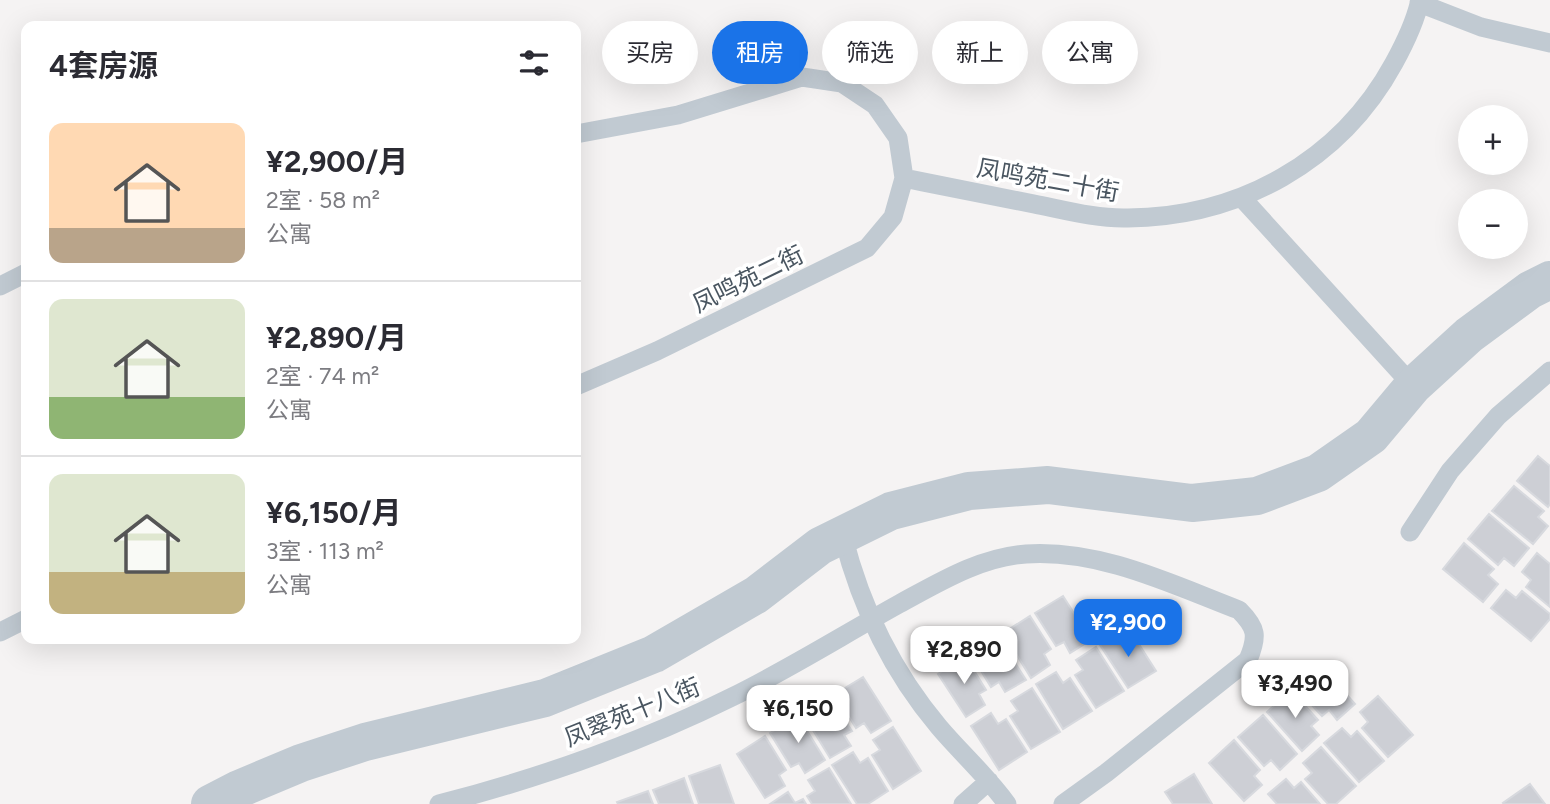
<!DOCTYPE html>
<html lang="zh">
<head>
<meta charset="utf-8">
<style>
	:root { --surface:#fff; --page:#f7f7f7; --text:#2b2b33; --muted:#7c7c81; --line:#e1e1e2; --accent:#1a73e8 }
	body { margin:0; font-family:Figtree,"Noto Sans SC",sans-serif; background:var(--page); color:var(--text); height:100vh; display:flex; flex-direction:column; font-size:26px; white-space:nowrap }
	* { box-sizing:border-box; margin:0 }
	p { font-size:23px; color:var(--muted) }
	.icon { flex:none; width:38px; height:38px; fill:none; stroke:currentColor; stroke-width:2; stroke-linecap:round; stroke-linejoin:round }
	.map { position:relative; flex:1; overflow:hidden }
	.panel { position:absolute; left:21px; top:21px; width:560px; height:623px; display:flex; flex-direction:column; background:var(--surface); border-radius:14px; box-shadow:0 7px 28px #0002 }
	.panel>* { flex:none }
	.hud { position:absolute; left:602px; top:21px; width:665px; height:63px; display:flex; gap:14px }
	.buttons { position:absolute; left:1458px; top:105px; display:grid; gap:14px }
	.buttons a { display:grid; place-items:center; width:70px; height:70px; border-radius:50%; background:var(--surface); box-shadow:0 7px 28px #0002; font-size:35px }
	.price { position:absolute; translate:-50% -60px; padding:0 16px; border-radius:14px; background:#fff; color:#222; font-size:23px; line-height:46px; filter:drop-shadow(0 2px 4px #0008) }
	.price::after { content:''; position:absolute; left:50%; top:42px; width:21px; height:16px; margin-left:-10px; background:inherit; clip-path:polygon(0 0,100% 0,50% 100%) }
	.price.on { background:var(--accent); color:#fff }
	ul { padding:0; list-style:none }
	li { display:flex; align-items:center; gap:21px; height:175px; padding:0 28px }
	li+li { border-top:2px solid var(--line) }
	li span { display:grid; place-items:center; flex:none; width:196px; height:140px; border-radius:14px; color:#555 }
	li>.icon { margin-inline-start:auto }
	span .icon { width:84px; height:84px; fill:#fffc; stroke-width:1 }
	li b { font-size:30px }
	h2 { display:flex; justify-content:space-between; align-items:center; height:84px; padding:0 28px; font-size:30px }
	.tag { padding:0 24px; border-radius:32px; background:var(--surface); box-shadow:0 7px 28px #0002; font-size:24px; line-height:63px }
	.tag.on { background:var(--accent); color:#fff }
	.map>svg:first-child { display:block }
</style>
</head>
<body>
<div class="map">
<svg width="1550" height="804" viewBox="0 0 1550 804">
	<rect width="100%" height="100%" fill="#f5f3f3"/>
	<path fill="#cdcfd5" stroke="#d7d9de" stroke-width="2" d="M1538,456L1550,466V504L1548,507L1517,481Z
		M1514,486L1544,511L1538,517L1548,526L1533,544L1492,511Z
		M1489,514L1529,548L1514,566L1504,558L1498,565L1468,539Z
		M1464,543L1494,569L1488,575L1498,584L1483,602L1443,569Z
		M1537,553L1550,564V607L1526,587L1531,580L1522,572Z
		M1506,590L1516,598L1522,591L1550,614V619L1531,641L1491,608Z
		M1063,596L1091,640L1070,653L1064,642L1056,646L1035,613Z
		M1030,616L1051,649L1044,654L1050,665L1031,678L1003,633Z
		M1121,632L1128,642L1135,638L1156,671L1128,688L1100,645Z
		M998,636L1026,680L1005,692L999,682L991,687L970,653Z
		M1096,647L1124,691L1096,708L1075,675L1083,670L1076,660Z
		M965,656L986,690L979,694L985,705L966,717L938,674Z
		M1320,665L1355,704L1337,720L1329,710L1322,716L1295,687Z
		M1056,672L1063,683L1070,678L1092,711L1063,729L1036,684Z
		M863,677L891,721L871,733L864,723L856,728L835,694Z
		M1032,688L1060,732L1031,749L1010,716L1018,711L1011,701Z
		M1291,690L1318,720L1311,726L1319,735L1302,751L1267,712Z
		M1378,696L1413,735L1388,757L1362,728L1368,722L1360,712Z
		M830,697L852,731L844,735L851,746L830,758L803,714Z
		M991,713L998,724L1006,719L1027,752L999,770L971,726Z
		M1263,715L1297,754L1280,770L1271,760L1264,766L1238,737Z
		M798,716L825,760L805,773L799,763L791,767L770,733Z
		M893,727L921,771L893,789L872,755L880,750L873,740Z
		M1342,728L1351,737L1357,731L1384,761L1359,782L1324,743Z
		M765,736L786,770L779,775L785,786L765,798L737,754Z
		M1234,740L1260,770L1254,776L1262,785L1244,801L1209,763Z
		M1321,747L1356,786L1336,804H1328L1305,779L1312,773L1303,763Z
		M853,752L860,763L868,758L888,791L868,804H857L832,765Z
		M720,765L734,804H699L689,776Z
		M829,768L851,804H812L807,796L815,791L808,780Z
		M1194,774L1212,804H1173L1165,792Z
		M684,778L693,804H659L653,790Z
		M1286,779L1294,788L1301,782L1320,804H1277L1268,794Z
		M1530,784L1545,804H1504L1503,803Z
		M648,791L653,804H618L617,802Z
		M788,792L795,803L803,799L806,804H770Z"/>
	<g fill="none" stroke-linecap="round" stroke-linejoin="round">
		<path stroke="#c1cad2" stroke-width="19" d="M1419,3L1481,27L1550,43
			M576,134L678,115L802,77L842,83L875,105L898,138L904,178L893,217L867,248L657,351L576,386
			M904,178C947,187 990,195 1034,204C1064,210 1097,219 1128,218C1239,217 1340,162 1394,63C1405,43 1415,23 1420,0
			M1242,198L1413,386
			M0,286L26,273
			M1410,532L1450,471L1498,416L1550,371
			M843,536C861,607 891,670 939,727C961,753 987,776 1007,804
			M0,632L26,619
			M439,804C540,778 639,743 732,697C789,669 843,635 899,604C938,583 980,557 1026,554C1100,549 1171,584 1239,610C1257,628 1258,636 1248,660L1106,773L1063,804
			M963,804L989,781"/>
		<path stroke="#c1cad2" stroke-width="38" d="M210,804L239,789L301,763L365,742L545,698L654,654L756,595L820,546L891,511L969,491L1048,485L1192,503L1257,496L1318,473L1371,436L1413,386L1469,335L1530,290L1550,280"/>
	</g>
	<g text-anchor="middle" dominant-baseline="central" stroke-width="7" stroke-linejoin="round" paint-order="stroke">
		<g font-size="24" fill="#4a5661" stroke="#fff">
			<text transform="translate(1048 180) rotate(10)">凤鸣苑二十街</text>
			<text transform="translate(748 279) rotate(-26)">凤鸣苑二街</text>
			<text transform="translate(632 712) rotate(-22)">凤翠苑十八街</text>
		</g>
	</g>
</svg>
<div class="buttons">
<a>+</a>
<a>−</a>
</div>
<b class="price on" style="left:1128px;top:659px">¥2,900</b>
<b class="price" style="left:964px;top:686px">¥2,890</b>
<b class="price" style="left:1295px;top:720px">¥3,490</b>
<b class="price" style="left:798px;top:745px">¥6,150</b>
<div class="hud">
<a class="tag">买房</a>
<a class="tag on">租房</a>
<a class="tag">筛选</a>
<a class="tag">新上</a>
<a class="tag">公寓</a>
</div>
<section class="panel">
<h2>4套房源<svg class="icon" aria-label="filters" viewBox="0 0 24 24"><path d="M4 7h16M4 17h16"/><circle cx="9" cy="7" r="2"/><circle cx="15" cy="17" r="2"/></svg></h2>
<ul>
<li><span style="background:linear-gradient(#ffd9b3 75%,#b9a48a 0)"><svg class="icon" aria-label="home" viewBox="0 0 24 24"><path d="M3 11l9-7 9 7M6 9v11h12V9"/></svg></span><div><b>¥2,900/月</b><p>2室 · 58 m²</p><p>公寓</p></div></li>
<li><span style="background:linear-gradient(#dfe7d0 70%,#8fb573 0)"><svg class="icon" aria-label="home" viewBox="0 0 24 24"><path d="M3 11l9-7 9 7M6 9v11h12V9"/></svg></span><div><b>¥2,890/月</b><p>2室 · 74 m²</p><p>公寓</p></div></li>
<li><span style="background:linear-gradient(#dfe7d0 70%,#c2b280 0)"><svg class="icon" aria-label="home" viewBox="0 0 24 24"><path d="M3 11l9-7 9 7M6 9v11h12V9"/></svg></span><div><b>¥6,150/月</b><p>3室 · 113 m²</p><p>公寓</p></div></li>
</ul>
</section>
</div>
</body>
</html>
